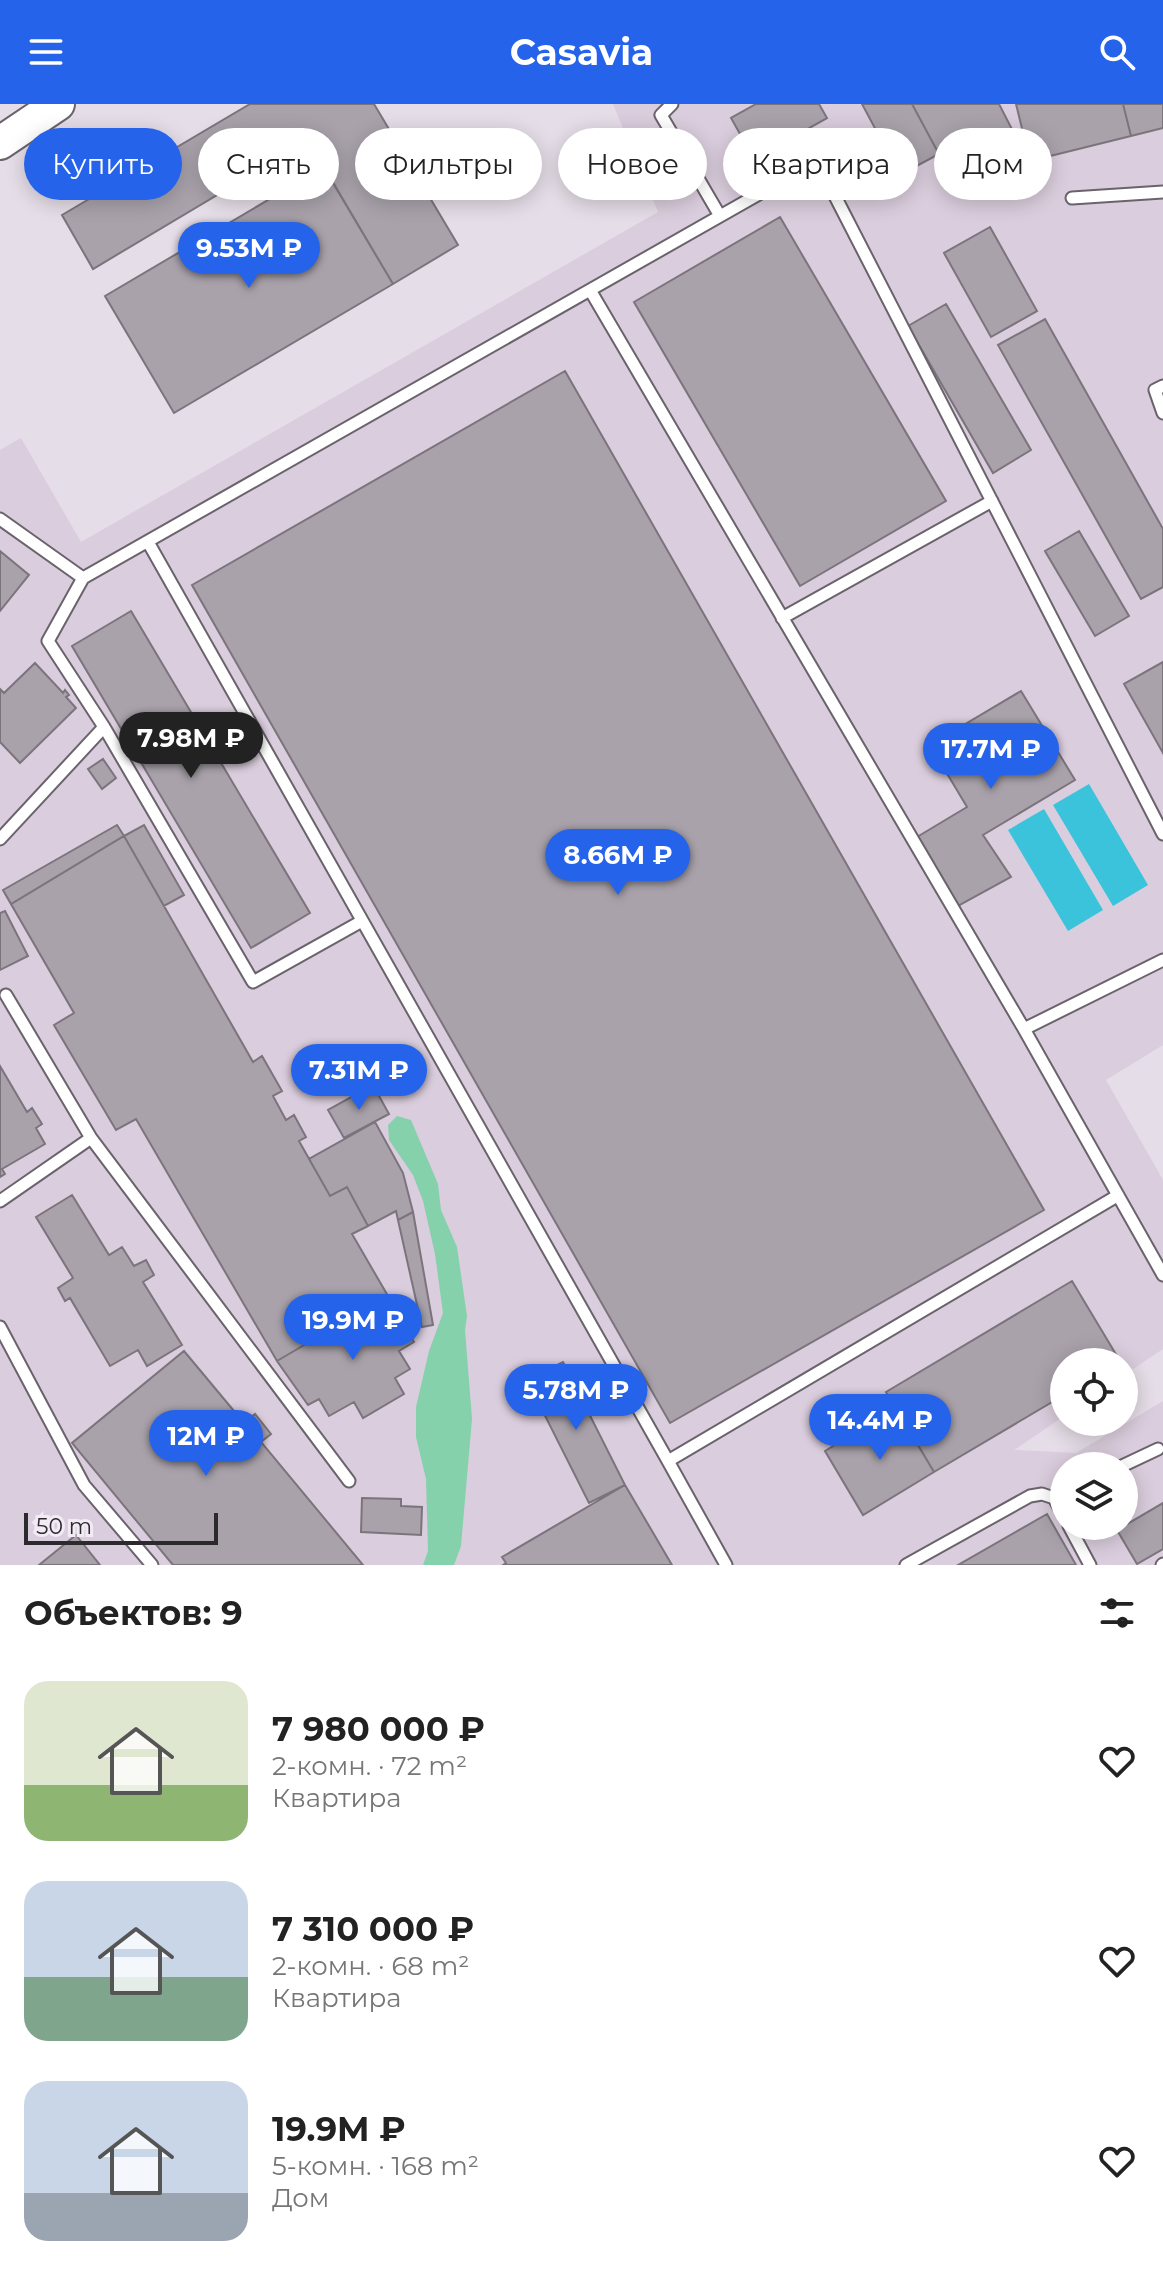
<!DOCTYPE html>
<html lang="ru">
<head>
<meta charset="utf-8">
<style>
	:root { --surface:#fff; --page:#f2f2f2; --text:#222; --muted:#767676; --accent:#2563eb }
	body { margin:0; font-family:Montserrat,sans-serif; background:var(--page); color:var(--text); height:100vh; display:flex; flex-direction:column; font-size:30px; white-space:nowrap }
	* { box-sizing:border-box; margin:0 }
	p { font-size:26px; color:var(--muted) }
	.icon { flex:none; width:44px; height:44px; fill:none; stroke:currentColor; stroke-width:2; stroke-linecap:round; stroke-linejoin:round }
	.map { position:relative; height:1461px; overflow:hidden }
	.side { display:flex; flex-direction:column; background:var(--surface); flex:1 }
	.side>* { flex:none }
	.top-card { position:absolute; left:24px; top:24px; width:1116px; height:72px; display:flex; gap:16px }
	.tools { position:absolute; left:1050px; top:1244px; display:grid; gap:16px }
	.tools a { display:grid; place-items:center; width:88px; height:88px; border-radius:50%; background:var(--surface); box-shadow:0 4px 20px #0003; font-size:40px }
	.scale { position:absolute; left:24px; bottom:20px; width:194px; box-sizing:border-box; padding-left:8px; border:4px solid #2d2a2e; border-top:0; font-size:22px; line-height:28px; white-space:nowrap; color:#2d2a2e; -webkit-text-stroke:6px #f2eaf4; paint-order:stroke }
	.price { position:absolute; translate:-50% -68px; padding:0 18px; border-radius:28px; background:var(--accent); color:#fff; font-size:26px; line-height:52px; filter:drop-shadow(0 2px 4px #0008) }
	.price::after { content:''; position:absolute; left:50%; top:48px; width:24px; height:18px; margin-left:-12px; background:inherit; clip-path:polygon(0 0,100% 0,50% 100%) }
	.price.current { background:#222; color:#fff }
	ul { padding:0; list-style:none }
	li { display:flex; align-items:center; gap:24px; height:200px; padding:0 24px }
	li span { display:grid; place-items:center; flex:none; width:224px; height:160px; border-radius:24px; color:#555 }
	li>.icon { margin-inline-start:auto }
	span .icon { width:96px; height:96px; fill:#fffc; stroke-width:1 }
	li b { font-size:34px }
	h2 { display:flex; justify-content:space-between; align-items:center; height:96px; padding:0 24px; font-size:34px }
	.pill { padding:0 28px; border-radius:36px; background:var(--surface); box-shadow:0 4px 20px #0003; font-size:28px; line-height:72px }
	.pill.current { background:var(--accent); color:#fff }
	header { display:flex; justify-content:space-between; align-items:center; height:104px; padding:0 24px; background:var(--accent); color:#fff; font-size:36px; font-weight:700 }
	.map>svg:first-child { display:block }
</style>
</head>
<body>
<header><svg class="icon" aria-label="menu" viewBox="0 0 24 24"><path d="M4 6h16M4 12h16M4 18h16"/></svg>Casavia<svg class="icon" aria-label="search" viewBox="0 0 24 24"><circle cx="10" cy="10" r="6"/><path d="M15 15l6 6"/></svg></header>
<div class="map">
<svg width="1163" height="1461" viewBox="0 0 1163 1461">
	<rect width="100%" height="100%" fill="#e5dde7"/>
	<path fill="#dacddd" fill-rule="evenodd" d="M613,0H1163V941L1106,976L1163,1076V1245L1124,1271V1258H1064V1312L1014,1346L1076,1349L1163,1297V1461H0V346L21,334L81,438L658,108ZM1064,1362H1124V1422H1064Z"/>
	<path fill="#85d1ab" d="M397,1012L411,1016L438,1080L441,1106L457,1143L467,1212L465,1226L472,1315L461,1442L454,1461H423L428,1447L426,1375L416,1333V1303L429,1247L443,1209L435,1150L423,1097L413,1071L389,1036L388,1021Z"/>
	<path fill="#3ac3db" d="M1089,680L1148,781L1113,802L1053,701Z
		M1044,705L1103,806L1068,827L1008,726Z"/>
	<path fill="#a9a2ab" stroke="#7b747d" stroke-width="2" d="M250,0H374L458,141L393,180L308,37L93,165L62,111Z
		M756,0H819L827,14L754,55L731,14Z
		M862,0H912L939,50L900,71Z
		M912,0H999L1016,33L949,69Z
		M1016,0H1123L1131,32L1030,57Z
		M1123,0H1163V24L1131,32Z
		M324,63L393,180L174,309L105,192Z
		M780,113L946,397L800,482L634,198Z
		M990,123L1037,207L991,233L944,149Z
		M946,200L1031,346L993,369L908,222Z
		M1045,215L1163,425V483L1141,495L998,241Z
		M565,267L1044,1106L670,1319L192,481Z
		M1079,427L1129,512L1095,532L1045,447Z
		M0,447L29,471L0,507Z
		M131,507L310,809L251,844L72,542Z
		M1163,558V649L1124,580Z
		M35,559L63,589L65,586L69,591L66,593L76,604L20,659L0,638V585L4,589Z
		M1021,587L1075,676L983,731L1011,773L958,802L917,733L967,703L930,641Z
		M103,655L116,674L102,685L88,665Z
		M117,721L124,732L11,800L3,786Z
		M144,721L184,791L164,802L124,732Z
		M124,732L253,958L262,952L282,987L273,992L286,1016L294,1011L306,1033L299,1037L330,1092L347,1083L368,1122L352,1130L388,1192L277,1257L136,1015L116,1026L54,921L74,909L11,800Z
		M5,807L28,852L0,866V809Z
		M0,962L27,1008L32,1004L42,1020L36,1024L45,1040L2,1065L5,1070L0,1073Z
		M373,981L389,1010L344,1034L328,1006Z
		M375,1018L403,1069L413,1108L398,1116L396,1107L368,1122L347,1083L330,1092L309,1055Z
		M72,1091L109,1151L122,1143L134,1162L146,1156L154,1171L143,1178L182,1241L147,1262L138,1246L110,1262L70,1194L65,1197L58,1184L73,1174L36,1113Z
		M413,1108L433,1221L422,1223L398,1116Z
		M1072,1177L1120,1257L1064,1258V1291L934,1368L886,1288Z
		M388,1192L414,1238L399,1247L410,1265L395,1274L404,1290L363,1314L354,1298L329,1312L319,1295L308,1301L277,1257Z
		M184,1247L244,1319L255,1310L271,1330L261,1338L363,1461H173L72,1339Z
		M563,1258L625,1381L589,1399L527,1276Z
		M896,1304L934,1368L863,1411L825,1347Z
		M625,1381L672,1461H503L506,1459L502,1453Z
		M362,1394L401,1395V1402L422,1403L421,1431L361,1428Z
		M1163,1399V1445L1137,1460L1117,1426Z
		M1047,1410L1076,1461H958Z
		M76,1431L100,1461H39L60,1444Z"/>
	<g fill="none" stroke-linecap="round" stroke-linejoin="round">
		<defs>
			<path id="lane" d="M672,0L661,11L720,112
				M1072,94L1163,88
				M590,186L1024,925
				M1163,282L1155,286L1163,309
				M0,415L83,474L817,57L1163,730
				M148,438L668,1357L1117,1092
				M782,514L992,397
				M104,623L253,878L362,817
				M0,735L104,623L48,537L83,474
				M1163,856L1024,925L1163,1171
				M91,1034L349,1377
				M0,1097L91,1034L6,891
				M0,1223L84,1381L152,1461
				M668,1357L726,1461
				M1122,1362L1158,1345
				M1069,1422L1090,1461
				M906,1461L1030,1392L1042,1390L1054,1394L1064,1412
				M1162,1461L1163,1460"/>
			<path id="secondary" d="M0,39L58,0"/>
		</defs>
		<use href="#lane" stroke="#6a636b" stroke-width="15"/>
		<use href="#secondary" stroke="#6a636b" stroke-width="36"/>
		<use href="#lane" stroke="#fff" stroke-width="11"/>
		<use href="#secondary" stroke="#fff" stroke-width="32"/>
	</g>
</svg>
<div class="tools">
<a><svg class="icon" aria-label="locate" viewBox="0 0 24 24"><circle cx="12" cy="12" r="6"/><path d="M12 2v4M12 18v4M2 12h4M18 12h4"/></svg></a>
<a><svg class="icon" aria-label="layers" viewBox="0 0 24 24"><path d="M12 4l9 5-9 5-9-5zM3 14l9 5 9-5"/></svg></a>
</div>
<div class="scale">50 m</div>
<b class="price" style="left:249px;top:186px">9.53M ₽</b>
<b class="price current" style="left:191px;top:676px">7.98M ₽</b>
<b class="price" style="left:991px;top:687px">17.7M ₽</b>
<b class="price" style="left:618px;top:793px">8.66M ₽</b>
<b class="price" style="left:359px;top:1008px">7.31M ₽</b>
<b class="price" style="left:353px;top:1258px">19.9M ₽</b>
<b class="price" style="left:576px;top:1328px">5.78M ₽</b>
<b class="price" style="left:880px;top:1358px">14.4M ₽</b>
<b class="price" style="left:206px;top:1374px">12M ₽</b>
<div class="top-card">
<a class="pill current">Купить</a>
<a class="pill">Снять</a>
<a class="pill">Фильтры</a>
<a class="pill">Новое</a>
<a class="pill">Квартира</a>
<a class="pill">Дом</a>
</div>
</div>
<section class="side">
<h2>Объектов: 9<svg class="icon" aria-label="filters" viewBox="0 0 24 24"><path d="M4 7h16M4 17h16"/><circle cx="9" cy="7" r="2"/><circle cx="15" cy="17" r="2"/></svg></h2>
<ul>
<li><span style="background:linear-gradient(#dfe7d0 65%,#8fb573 0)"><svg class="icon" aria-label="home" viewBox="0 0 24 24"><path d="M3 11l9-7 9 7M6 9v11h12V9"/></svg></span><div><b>7 980 000 ₽</b><p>2-комн. · 72 m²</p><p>Квартира</p></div><svg class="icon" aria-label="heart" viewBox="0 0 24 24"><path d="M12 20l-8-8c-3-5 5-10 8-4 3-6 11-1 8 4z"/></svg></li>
<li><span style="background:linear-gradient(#c9d6e8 60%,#7fa58c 0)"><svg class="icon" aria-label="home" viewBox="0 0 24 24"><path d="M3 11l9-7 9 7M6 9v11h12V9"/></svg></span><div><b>7 310 000 ₽</b><p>2-комн. · 68 m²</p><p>Квартира</p></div><svg class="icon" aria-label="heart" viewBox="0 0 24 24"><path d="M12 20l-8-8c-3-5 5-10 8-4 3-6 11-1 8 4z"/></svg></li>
<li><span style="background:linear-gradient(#c9d6e8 70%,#9aa5b1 0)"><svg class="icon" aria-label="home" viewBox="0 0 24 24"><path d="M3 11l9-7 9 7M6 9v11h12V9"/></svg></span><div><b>19.9M ₽</b><p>5-комн. · 168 m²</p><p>Дом</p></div><svg class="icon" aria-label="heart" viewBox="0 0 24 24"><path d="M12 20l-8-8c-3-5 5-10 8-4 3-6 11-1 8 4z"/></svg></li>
</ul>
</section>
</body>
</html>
